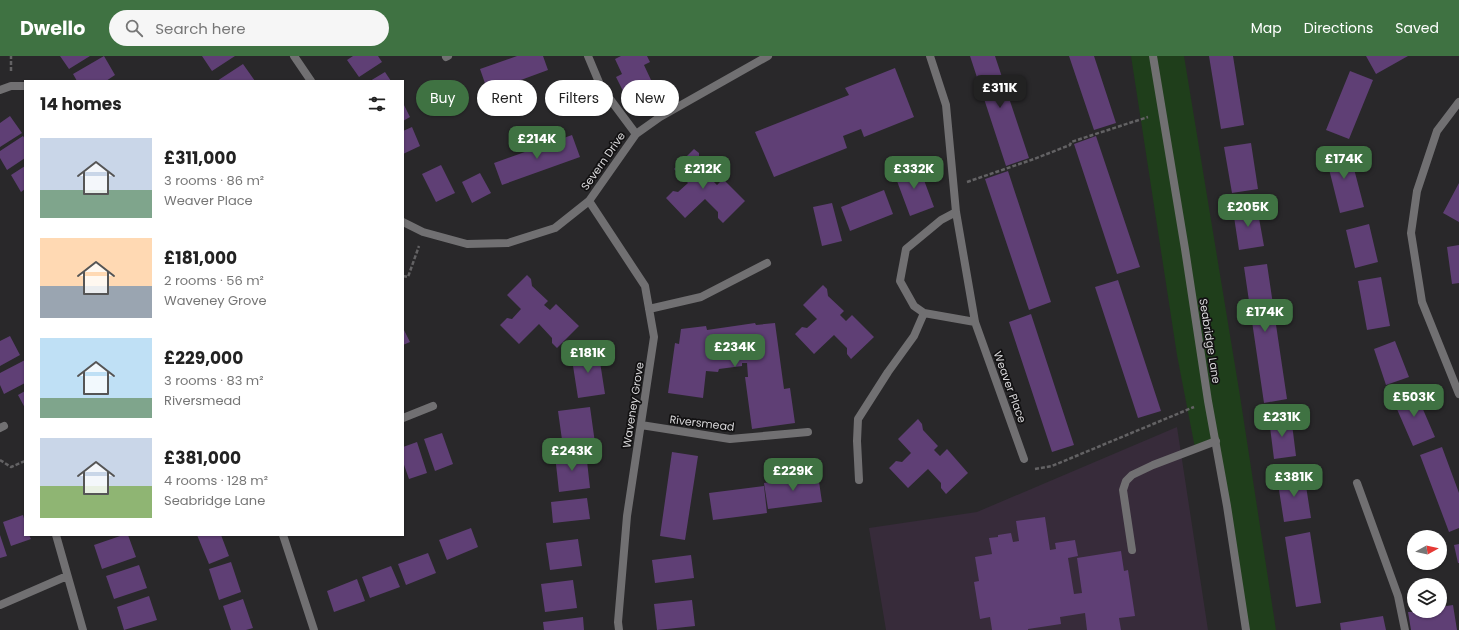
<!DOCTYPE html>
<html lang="en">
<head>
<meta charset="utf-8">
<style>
	:root { --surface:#fff; --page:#f6f6f6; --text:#222; --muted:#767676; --accent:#3f7242 }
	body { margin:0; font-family:Poppins,sans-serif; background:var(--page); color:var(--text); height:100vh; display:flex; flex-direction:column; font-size:15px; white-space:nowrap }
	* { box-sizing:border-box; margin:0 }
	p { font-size:13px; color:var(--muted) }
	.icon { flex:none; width:22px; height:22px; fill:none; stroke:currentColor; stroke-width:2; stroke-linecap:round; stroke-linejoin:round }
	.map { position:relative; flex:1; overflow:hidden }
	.side { position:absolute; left:24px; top:24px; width:380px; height:456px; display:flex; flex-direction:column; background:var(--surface); border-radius:0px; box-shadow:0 1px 3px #0004 }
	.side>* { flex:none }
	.hud { position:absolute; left:416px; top:24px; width:380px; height:36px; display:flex; gap:8px }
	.needle { width:26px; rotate:82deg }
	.fabs { position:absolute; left:1407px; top:474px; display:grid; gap:8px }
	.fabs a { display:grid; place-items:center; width:40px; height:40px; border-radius:50%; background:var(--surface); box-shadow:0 1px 3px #0004; font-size:20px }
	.price { position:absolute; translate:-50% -34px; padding:0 9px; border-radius:8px; background:var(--accent); color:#fff; font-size:13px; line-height:26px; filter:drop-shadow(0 1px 2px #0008) }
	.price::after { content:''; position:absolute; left:50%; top:24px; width:12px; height:9px; margin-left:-6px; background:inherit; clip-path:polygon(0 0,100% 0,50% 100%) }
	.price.selected { background:#222; color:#fff }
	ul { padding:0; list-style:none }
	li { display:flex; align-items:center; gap:12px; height:100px; padding:0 16px }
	li span { display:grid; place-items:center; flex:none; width:112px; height:80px; border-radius:0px; color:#555 }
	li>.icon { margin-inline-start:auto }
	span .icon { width:48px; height:48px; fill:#fffc; stroke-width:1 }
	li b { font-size:17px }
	h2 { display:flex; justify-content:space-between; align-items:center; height:48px; padding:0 16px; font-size:17px }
	.chip { padding:0 14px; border-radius:18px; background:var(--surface); box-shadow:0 1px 3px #0004; font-size:14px; line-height:36px }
	.chip.selected { background:var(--accent); color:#fff }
	header { display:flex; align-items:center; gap:24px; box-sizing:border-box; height:56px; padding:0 20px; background:var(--accent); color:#fff }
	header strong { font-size:19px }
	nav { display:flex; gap:22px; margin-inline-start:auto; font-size:14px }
	.search { width:280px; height:36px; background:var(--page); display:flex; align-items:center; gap:10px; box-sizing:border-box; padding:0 14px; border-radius:22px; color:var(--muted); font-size:15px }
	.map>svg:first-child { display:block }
</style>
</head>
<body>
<header>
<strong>Dwello</strong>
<div class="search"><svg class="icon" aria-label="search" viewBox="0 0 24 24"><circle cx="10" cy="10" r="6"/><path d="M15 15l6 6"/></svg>Search here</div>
<nav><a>Map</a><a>Directions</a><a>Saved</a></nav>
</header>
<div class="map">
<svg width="1459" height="574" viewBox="0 0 1459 574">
	<rect width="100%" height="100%" fill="#29282a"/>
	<path fill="#372b3a" d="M1177,371L1208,574H886L869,472L977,456Z"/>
	<path fill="#1f3e1b" d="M1131,0H1184L1240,340L1276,574H1246L1216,385L1195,392L1177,299Z"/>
	<path fill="#5f3f75" d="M60,0H90L69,13Z
		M104,0L115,19L106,25H77L73,18Z
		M202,0H235L212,15Z
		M353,0H378L382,6L359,21L347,4Z
		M517,0H543L548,14L488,36L480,13Z
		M621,0H647L650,6L644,9L651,24L624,37L616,21L622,18L615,3Z
		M970,0H995L1029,102L1006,110Z
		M1069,0H1094L1116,67L1094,74Z
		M1209,0H1233L1244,69L1221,73Z
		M1366,0H1408L1376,18Z
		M243,8L255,25H217Z
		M895,12L914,61L864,81L861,73L843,80L847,92L774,121L755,76L849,39L845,32Z
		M1350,15L1373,24L1349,83L1326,74Z
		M385,16L391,25H370Z
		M403,47L410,61L403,65Z
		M10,60L22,77L0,91V67Z
		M412,71L420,90L403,98V75Z
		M572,79L580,101L502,129L494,107Z
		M23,80L25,83V102L7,114L0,102V95Z
		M1096,80L1140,211L1117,218L1074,88Z
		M1251,87L1258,133L1232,137L1224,91Z
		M1348,90L1364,151L1340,157L1325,97Z
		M694,93L699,97V104L714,119L711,123L717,129L723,123L745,145L723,167L718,162V156L705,143L685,162L666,142L673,135L678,136L688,127L674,113Z
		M918,108L934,151L910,160L894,117Z
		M441,109L455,137L436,146L422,118Z
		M25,110V133L21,136L11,119Z
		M1008,115L1051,246L1029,254L985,123Z
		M480,117L491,137L472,147L462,126Z
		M1459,127V166L1443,157Z
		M884,134L893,158L850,175L841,151Z
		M832,147L842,185L822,190L813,151Z
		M1257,151L1264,190L1239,194L1233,154Z
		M1369,168L1378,206L1355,212L1346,174Z
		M1459,189V227L1452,228L1447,191Z
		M1267,208L1287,343L1264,347L1244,211Z
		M527,219L531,223L532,230L548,245L544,249L550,254L556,248L579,270L557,292L552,287V282L539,268L519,288L500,269L507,262L512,263L521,253L507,239Z
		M1381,221L1390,270L1367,274L1358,225Z
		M1118,224L1161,355L1138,362L1095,231Z
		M823,229L827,233L828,240L844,255L840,259L846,265L852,259L874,281L851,303L847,298V292L834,279L814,298L795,278L802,271L807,272L817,263L803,249Z
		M1031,258L1074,389L1052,396L1009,266Z
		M755,267L756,269L775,267L784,333L790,332L795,367L752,373L745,321H748L747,307H742V310L719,313L718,316L706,315L703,342L668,337L675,287L679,288L681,273L706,270L707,274Z
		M403,272L410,286L403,289Z
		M10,280L20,299L0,310V285Z
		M1395,285L1409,321L1386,329L1374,293Z
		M598,293L605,338L578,342L571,297Z
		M25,304V327L4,338L0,329V317Z
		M25,335V352L18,339Z
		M1415,335L1435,381L1413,390L1393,344Z
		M590,351L595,387L563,391L558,355Z
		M1291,360L1296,400L1274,403L1269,363Z
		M918,363L922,368L923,374L938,390L934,394L940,400L947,393L968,417L946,438L941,432V427L928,413L908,432L889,412L896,405L902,406L911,397L898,383Z
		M442,377L453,408L435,415L424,383Z
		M417,386L427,417L409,423L403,406V391Z
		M1442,391L1459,437V472L1449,476L1420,399Z
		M586,396L590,432L559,436L555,399Z
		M672,396L698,400L685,484L660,480Z
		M1304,417L1311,462L1284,466L1277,421Z
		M818,419L822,446L768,453L764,427Z
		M764,430L767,457L713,464L709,437Z
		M587,442L590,463L553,467L551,446Z
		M23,459L25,466V479H29L31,483L11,490L3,466Z
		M1045,461L1050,494L1056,493L1055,487L1075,484L1078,500L1068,502L1074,538L1082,537L1077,502L1121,495L1124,515L1128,514L1135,560L1119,562L1121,574H1087L1085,557L1060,561L1061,568L1028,573V574H992L990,561L980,563L974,526L979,525L975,501L992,498L989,482L998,481V479L1011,477L1013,486L1019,485L1016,465Z
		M471,472L478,491L447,504L439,484Z
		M1310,476L1321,547L1296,551L1285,481Z
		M0,479L7,500L0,502Z
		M123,479H128L136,501L102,513L94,489Z
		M197,479H221L229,500L209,508Z
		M578,483L582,510L550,514L546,487Z
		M1459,488V507H1458L1454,489Z
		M428,497L436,517L406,529L398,508Z
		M691,499L694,522L655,527L652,504Z
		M231,506L241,536L219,544L209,513Z
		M139,509L147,532L114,543L106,520Z
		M391,510L400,531L370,542L362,521Z
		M357,523L365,545L334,556L327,535Z
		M573,524L577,552L545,556L541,528Z
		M149,540L157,564L124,574L117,551Z
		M243,543L253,572L246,574H231L223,550Z
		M692,544L695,570L657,574L654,548Z
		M1453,549L1457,574H1411L1408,556L1440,555V551Z
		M1383,560L1386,574H1341L1340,567Z
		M583,561L584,574H544L543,566Z"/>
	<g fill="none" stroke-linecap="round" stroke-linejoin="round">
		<path stroke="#636264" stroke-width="2.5" stroke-dasharray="4 2" stroke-linecap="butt" d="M11,15V0
			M967,126L1034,103L1070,89L1071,86L1148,61
			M403,220L408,221L419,190
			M0,404L11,411L25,405
			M1035,413L1052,410L1194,351"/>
		<path stroke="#717072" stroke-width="8" d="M1357,427L1398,540L1405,574
			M1132,494L1123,434L1126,425L1132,419L1153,409L1216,385"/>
		<path stroke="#717072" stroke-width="8" d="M294,0L311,25
			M588,0L601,31L636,78
			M930,0L946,49L956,156L975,266L1024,403
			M446,1L448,0
			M0,34L11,30H25
			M1459,46L1437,75L1417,135L1411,177L1422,246L1459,338
			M589,145L645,230L654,281L627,460L618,566L619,574
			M956,156L941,164L906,193L900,225L914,250L924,257L975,266
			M403,166L423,176L467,188L508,187L555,172L589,145L636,78L660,61L768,0
			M649,253L701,241L767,207
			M403,362L433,350
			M641,369L730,383L808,376
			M0,372L4,370
			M859,424L857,385L858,363L888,316L914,280L924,257
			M56,479L83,574
			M283,479L314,574
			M0,549L67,520"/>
		<path stroke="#717072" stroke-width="8" d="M1153,0L1185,193L1208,345L1227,450L1246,574"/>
	</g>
	<g text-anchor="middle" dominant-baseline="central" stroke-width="3.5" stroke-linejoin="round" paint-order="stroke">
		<g font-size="11" fill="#d9d8da" stroke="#121112">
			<text transform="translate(603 105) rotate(-55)">Severn Drive</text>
			<text transform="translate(1210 285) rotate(81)">Seabridge Lane</text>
			<text transform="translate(1010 331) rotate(70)">Weaver Place</text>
			<text transform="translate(633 349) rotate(-81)">Waveney Grove</text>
			<text transform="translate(702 367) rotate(7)">Riversmead</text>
		</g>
	</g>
</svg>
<div class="fabs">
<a><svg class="needle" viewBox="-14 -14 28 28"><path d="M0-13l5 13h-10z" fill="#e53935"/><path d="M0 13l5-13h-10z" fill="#767676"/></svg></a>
<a><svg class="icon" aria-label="layers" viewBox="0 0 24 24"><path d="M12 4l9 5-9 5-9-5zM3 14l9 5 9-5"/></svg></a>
</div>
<b class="price selected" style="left:1000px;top:53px">£311K</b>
<b class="price" style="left:537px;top:104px">£214K</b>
<b class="price" style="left:1344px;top:124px">£174K</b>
<b class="price" style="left:703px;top:134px">£212K</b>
<b class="price" style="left:914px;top:134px">£332K</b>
<b class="price" style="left:1248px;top:172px">£205K</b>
<b class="price" style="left:1265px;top:277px">£174K</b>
<b class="price" style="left:735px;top:312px">£234K</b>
<b class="price" style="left:588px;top:318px">£181K</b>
<b class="price" style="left:1414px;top:362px">£503K</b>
<b class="price" style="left:1282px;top:382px">£231K</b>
<b class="price" style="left:572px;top:416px">£243K</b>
<b class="price" style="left:793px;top:436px">£229K</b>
<b class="price" style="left:1294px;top:442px">£381K</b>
<div class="hud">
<a class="chip selected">Buy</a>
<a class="chip">Rent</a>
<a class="chip">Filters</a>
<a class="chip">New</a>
</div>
<section class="side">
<h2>14 homes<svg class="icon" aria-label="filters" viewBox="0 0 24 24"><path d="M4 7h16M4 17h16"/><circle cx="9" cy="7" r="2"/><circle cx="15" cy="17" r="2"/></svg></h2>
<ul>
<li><span style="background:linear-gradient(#c9d6e8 65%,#7fa58c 0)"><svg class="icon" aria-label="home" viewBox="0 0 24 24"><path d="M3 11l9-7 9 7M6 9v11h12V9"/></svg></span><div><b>£311,000</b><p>3 rooms · 86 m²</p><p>Weaver Place</p></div></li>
<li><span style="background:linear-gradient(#ffd9b3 60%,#9aa5b1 0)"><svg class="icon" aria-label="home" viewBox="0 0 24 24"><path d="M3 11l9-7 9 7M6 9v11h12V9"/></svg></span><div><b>£181,000</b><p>2 rooms · 56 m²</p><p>Waveney Grove</p></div></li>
<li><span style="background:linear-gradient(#bfe0f5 75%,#7fa58c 0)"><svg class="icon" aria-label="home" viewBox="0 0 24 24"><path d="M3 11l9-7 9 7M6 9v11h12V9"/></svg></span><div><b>£229,000</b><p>3 rooms · 83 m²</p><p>Riversmead</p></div></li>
<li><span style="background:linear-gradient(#c9d6e8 60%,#8fb573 0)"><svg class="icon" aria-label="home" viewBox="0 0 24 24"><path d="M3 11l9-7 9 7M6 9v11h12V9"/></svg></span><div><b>£381,000</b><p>4 rooms · 128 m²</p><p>Seabridge Lane</p></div></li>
</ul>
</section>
</div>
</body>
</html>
